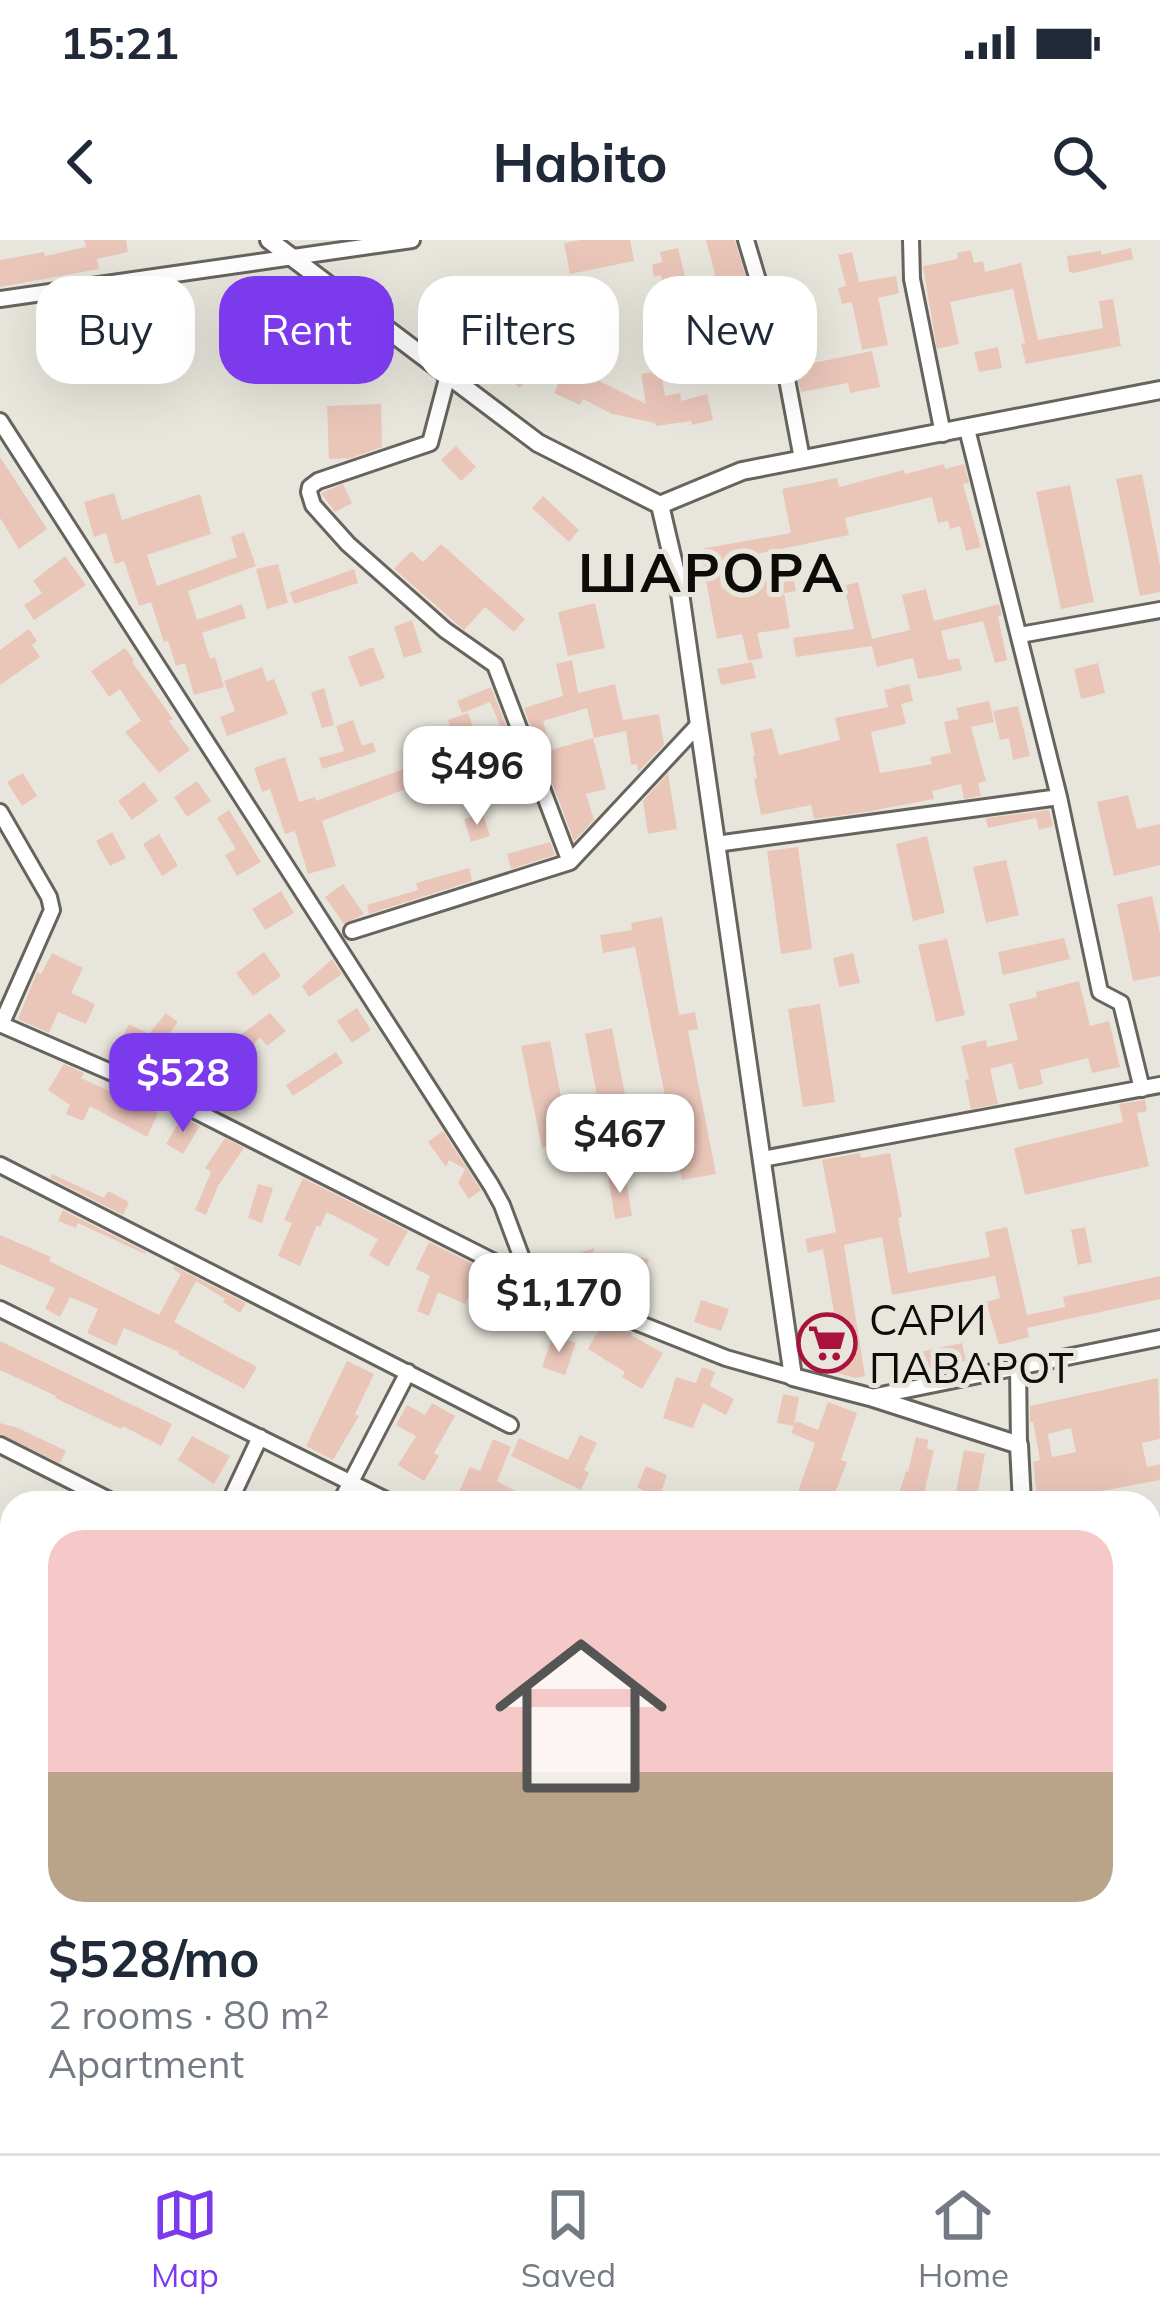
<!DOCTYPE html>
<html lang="en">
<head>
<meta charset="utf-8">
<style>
	:root { --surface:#fff; --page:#f2f2f3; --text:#1f2937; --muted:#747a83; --line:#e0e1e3; --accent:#7c3aed }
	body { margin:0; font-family:Mulish,sans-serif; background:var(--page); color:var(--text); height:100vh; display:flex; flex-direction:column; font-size:45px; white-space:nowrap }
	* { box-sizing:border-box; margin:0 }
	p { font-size:39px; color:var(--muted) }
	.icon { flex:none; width:66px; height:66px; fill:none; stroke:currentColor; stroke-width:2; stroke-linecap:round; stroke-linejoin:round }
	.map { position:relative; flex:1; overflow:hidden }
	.drawer { position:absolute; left:0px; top:1251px; width:1161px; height:663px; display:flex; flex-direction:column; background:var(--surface); border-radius:36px 36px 0 0; box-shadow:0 12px 48px #0002 }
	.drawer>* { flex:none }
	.hud { position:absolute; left:36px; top:36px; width:1089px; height:108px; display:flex; gap:24px }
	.price { position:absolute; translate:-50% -102px; padding:0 27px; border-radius:24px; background:#fff; color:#222; font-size:39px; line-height:78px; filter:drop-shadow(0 3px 6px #0008) }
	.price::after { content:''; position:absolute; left:50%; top:72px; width:36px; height:27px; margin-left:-18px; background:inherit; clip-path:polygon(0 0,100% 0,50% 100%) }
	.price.on { background:var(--accent); color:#fff }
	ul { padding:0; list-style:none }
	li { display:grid; align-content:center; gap:24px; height:636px; padding:0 48px }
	li span { display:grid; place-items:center; height:372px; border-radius:36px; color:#555 }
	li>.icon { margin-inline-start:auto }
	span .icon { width:216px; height:216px; fill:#fffc; stroke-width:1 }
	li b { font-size:51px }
	.tag { padding:0 42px; border-radius:36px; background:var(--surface); box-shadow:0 12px 48px #0002; font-size:42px; line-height:108px }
	.tag.on { background:var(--accent); color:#fff }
	.status { display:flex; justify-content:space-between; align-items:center; height:84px; padding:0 60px; background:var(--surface); direction:ltr }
	.status svg { height:33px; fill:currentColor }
	header { display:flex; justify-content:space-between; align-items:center; height:156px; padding:0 48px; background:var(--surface); font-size:54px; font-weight:700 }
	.menu { display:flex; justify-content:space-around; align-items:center; height:168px; border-top:3px solid var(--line); background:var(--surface); font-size:33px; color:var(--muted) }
	.menu a { display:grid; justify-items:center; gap:6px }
	.menu .on { color:var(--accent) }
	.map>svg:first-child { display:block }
</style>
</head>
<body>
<div class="status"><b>15:21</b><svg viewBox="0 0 49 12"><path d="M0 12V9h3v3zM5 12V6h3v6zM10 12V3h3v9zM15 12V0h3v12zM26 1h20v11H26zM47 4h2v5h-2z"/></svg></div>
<header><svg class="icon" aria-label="back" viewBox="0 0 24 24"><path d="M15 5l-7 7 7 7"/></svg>Habito<svg class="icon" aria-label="search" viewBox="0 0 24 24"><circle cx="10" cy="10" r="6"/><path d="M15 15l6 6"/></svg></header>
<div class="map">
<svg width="1160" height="1913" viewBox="0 0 1160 1913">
	<rect width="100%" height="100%" fill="#e8e6dc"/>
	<path fill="#eac6b9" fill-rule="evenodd" d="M84,0H126L128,12L97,19L99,29L0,47V20L44,12L45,16L86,7Z
		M581,0H630L634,21L570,34L564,3Z
		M706,0H735L759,82L669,96L667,82L672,81L665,48L661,35L654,37L652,25L662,22L660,12L678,8L689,52L685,53L690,78L744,69L737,42L718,46Z
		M1131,8L1133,19L1074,33L1069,32L1067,16L1101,11V15Z
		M971,10L974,23L983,21L985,32L1021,23L1038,100L1103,88L1099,61L1113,59L1121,106L1026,124L1021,104L1025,103L1013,49L950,62L959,104L937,109L923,26L958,19L957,13Z
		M852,12L859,42L896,36L899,53L878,58L888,105L862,110L852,62L842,64L838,48L846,46L838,15Z
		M471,44L483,53L473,67L491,81L479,97L519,129L523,124L533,132L520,148L435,83L457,55L461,58Z
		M614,71L616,84L573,91L571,78Z
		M806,99L813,123L872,111L880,147L850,153L848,143L801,152L789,103Z
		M998,107L1002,128L979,132L974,112Z
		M565,129L596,143L597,140L646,164L641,134L661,131L665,156L680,153L681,161L707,154L713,180L692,185L691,181L656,186L655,183L612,174L583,159L580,165L554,153Z
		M381,164L382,207L351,218L329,219L327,166Z
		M456,206L476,227L461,241L441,220Z
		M0,217L47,289L19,309L0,278Z
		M944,224L945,229L964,224L969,243L963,244L981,307L966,311L960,286L950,289L948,281L938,283L932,257L845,278L849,295L717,322L722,349L793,336L796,351L784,353L790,388L757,393L763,418L748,421L742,394L717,399L700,309L791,293L782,249L837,238L839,247L904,230L905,234Z
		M1142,234L1160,325V352L1140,356L1116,239Z
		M343,244L352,263L335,272L321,253Z
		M1070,245L1094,362L1061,369L1036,252Z
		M114,253L122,280L200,254L211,294L147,315L157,346L237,317L231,297L244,292L256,326L188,351L197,380L242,364L246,378L202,393L210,419L215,417L224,447L194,455L185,423L176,426L168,401L164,402L151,362L139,366L124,321L115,324L106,293L94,297L84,262Z
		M543,256L579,290L569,302L532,268Z
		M441,304L525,379L514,392L485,367L464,390L394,329L411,311L423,322Z
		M65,316L86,345L34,380L24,365L42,353L33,341Z
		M278,324L288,363L267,369L256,329Z
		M354,329L358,343L294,364L290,352Z
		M858,342L872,399L910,390L902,355L926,349L934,381L999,364L1002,375L998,376L1007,420L995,423L983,381L941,391L948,420L959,418L962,430L941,435L918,439L913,418L877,427L872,406L796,417L793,398L854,389L844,346Z
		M595,363L605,408L568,416L558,372Z
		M412,380L422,412L404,418L394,387Z
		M29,389L37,401L32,405L40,417L0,445V410Z
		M373,407L385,438L360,447L348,417Z
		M125,408L134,420L132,422L173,479L169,481L190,510L159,533L125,492L141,481L120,449L109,457L91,431Z
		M572,420L578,453L615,444L623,480L659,474L664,505L638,532L637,524L631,525L626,491L594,498L587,468L543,481L551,510L593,498L606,549L586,554L594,580L574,601L524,468L563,456L556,424Z
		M752,422L756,438L721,445L717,429Z
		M1098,423L1105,453L1081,459L1074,429Z
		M262,427L267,441L274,439L288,474L227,496L220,477L235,471L224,441Z
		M909,444L913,461L901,464L906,484L871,492L880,533L932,524L930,517L951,513L944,482L959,479L956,468L989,461L994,482L971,487L986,541L978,543L981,556L964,559L961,544L932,551L934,559L866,572L814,579L811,565L761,575L754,539L757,538L753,516L755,515L750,493L772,488L779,515L840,500L835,478L888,467L884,450Z
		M491,447L513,504L487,515L482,503L504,494L490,462L462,473L457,461Z
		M324,448L334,485L322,488L311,453Z
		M1018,466L1030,516L1013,520L1009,498L1000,500L993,471Z
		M468,473L481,510L459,517L448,480Z
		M353,480L362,506L373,502L376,512L322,529L319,518L344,511L336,486Z
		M450,512L458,534L417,549L416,545L322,581L336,626L308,634L295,591L285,594L270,549L262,552L254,528L285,517L299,562L315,557L316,561Z
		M23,533L37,556L22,566L7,542Z
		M668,533L677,589L648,594L643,561Z
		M197,541L211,561L187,577L174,557Z
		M144,542L158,561L132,580L118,561Z
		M1128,555L1137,589L1160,584V625L1114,636L1097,562Z
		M229,570L261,622L237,636L225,615L236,609L217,578Z
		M1049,570L1053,586L1039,590L1036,578L988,588L986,578Z
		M483,574L490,596L471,602L464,579Z
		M112,592L126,618L110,626L96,601Z
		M159,594L178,626L162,636L143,604Z
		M927,596L945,673L913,681L896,604Z
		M550,602L555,615L511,629L507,614Z
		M798,607L812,709L781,714L767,611Z
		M1006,620L1019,675L986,683L973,627Z
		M469,628L472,641L369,674L367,665L418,650L416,643Z
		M343,644L364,674L344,684L325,657Z
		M281,651L294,673L265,690L252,669Z
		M1152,656L1160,693V736L1133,741L1117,664Z
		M662,677L679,775L695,772L698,789L688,791L716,934L682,940L635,707L603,713L600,695L632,690L631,683Z
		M1064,698L1070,719L1003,735L998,712Z
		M947,699L965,775L936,782L918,705Z
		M264,712L281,736L253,756L236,733Z
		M52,713L83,728L71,753L95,764L86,784L58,772L49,793L18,779L35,737L37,732L41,734Z
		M853,713L860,743L839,747L833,718Z
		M332,719L342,734L309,757L302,746Z
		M1079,741L1090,786L1109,781L1120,827L1092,833L1088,818L1040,830L1043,844L1019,850L1012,823L990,829L998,864L971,869L965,840L969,839L961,806L986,800L987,807L1018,800L1009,764L1037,757L1036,752Z
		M820,764L835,862L803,867L788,769Z
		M357,768L371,790L352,803L337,781Z
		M166,773L178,782L158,808L170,814L157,837L146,831L151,823L118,805L129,784L149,794Z
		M270,773L286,791L267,806L260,797L222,839L247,857L236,872L198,844L239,796Z
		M612,788L632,890L605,896L585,794Z
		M550,801L570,902L542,908L521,806Z
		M336,812L343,823L293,856L286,845Z
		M64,824L84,833L81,838L116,854L119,848L142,858L139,863L158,873L147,897L90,866L83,881L66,874L70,865L48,850Z
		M1145,860L1147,871L1137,873L1149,926L1025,955L1014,908L1123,882L1119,864Z
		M182,877L200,886L183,914L166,904Z
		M443,891L481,950L469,959L458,943L465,929L449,920L446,927L428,902Z
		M225,898L244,908L218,946L206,975L195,970L211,932L205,928Z
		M860,913L861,918L890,913L902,977L898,978L908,1033L990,1017L985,992L1007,987L1027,1075L1065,1067L1063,1057L1160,1036V1059L1027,1088L1029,1097L999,1105L986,1062L1000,1058L995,1036L892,1055L882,997L844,1005L865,1136L855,1138L824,1129L814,1075L834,1072L823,1009L808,1013L805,999L836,992L822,920Z
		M52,934L104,958L108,951L129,962L123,975L50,938Z
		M625,934L632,976L615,979L608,937Z
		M303,938L408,991L388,1027L369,1015L378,999L327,972L320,987L317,985L300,1026L278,1016L292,983L284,980Z
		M258,944L273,948L262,983L248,978Z
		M63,970L146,1012L145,1014L78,983L76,988L58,981Z
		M1085,987L1092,1022L1078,1025L1071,990Z
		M0,995L51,1017L49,1021L159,1075L181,1034L173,1029L174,1026L246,1063L240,1073L223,1062L225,1059L196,1041L174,1082L257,1127L244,1149L178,1114L179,1112L124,1088L116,1106L87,1093L98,1069L70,1057L60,1077L45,1069L55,1048L0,1024Z
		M429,1002L521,1048L517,1056L541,1066L545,1058L566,1066L552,1094L500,1069L502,1066L471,1051L465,1064L438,1052L429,1076L417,1071L430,1036L416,1029Z
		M595,1008L583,1032L563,1038L557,1020Z
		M630,1015L649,1019L636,1064L619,1060Z
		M701,1060L729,1069L721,1091L694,1082Z
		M597,1079L632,1093L631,1095L663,1113L642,1149L622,1137L625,1132L588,1109L600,1087Z
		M553,1095L576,1103L565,1135L542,1127Z
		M0,1101L172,1184L161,1206L123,1186L121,1189L55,1158L56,1156L0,1130Z
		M962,1103L966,1121L919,1131L915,1113Z
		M347,1121L374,1134L355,1174L359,1176L333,1220L306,1206Z
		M702,1127L715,1132L710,1146L734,1159L726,1175L703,1163L693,1188L663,1178L676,1137L696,1143Z
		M1158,1138L1160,1199L1142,1203L1147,1227L1160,1224V1240L1038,1263L1033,1222L1040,1220L1033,1182H1030V1166ZM1071,1188L1076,1212L1052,1217L1048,1194Z
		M783,1154L799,1157L794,1186L777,1183Z
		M828,1162L857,1173L841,1220L847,1222L831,1263H794L815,1203L791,1193L796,1181L818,1190Z
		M432,1163L455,1176L434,1213L439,1216L424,1241L398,1225L416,1196L396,1185L407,1165L425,1175Z
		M0,1183L18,1188L66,1211L60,1223L0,1194Z
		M580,1195L597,1203L584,1230L589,1233L581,1250L511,1216L519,1198L568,1220Z
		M192,1196L230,1216L214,1244L178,1220Z
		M916,1197L928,1200L927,1209L934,1210L922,1263H896L906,1231L908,1232Z
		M493,1199L511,1207L497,1241L537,1263H454L470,1227L480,1231Z
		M964,1210L985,1214L976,1263H954Z
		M646,1226L667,1235L659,1259L637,1247Z"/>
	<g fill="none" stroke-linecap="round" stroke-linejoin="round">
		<defs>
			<path id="minor" d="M746,0L786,134L802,219
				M911,0L912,39L943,194
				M0,59L412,0
				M448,135L430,203L318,241L310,247L309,252L313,265L348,304L445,390L495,425L570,622L699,484
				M0,181L491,945L502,965L530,1040
				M967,189L1059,557L1100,752L1121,763L1142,849
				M1020,395L1160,370
				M0,572L49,657L52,670L1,785
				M716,604L1059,557
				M352,691L570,622
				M0,784L166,856L530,1040L726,1118L793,1137
				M762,919L1160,845
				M0,925L510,1185
				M0,1069L392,1263
				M1018,1125L1019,1205
				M871,1157L1160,1098
				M0,1205L115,1263
				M229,1263L260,1197
				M340,1263L408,1132
				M0,1341L12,1347
				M1149,1349L1160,1346
				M0,1367L5,1486L12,1842
				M1149,1395L1160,1445
				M1149,1557L1160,1554
				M1149,1650L1160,1648
				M1149,1786L1160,1784
				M19,1902L20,1913
				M470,1902L471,1913
				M592,1902L594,1913
				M717,1902L721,1913
				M250,1913L351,1902"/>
			<path id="tertiary" d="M269,0L538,203L660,265L742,231L1160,150
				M660,265L679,346L793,1137L870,1157L1019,1205L1022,1263
				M750,1913L756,1902"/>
		</defs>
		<use href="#minor" stroke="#66645c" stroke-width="20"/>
		<use href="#tertiary" stroke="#66645c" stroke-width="22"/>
		<use href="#minor" stroke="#fff" stroke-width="14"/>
		<use href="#tertiary" stroke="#fff" stroke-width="16"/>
	</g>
	<defs>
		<symbol id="supermarket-ring" viewBox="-11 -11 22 22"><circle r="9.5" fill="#e8e6dc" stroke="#a9123d" stroke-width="1.5"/><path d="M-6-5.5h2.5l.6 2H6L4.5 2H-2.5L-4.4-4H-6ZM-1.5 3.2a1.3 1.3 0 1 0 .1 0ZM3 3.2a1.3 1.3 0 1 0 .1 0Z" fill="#a9123d"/></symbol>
	</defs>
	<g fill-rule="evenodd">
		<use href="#supermarket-ring" x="794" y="1070" width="66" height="66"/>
	</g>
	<g text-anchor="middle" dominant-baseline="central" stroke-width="10" stroke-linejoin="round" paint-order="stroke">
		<g font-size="42" fill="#0d0c09" stroke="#e8e6dc" text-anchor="start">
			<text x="869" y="1079">САРИ<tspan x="869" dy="48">ПАВАРОТ</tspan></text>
		</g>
		<g font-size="54" font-weight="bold" letter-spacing="3" fill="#0d0c09" stroke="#e8e6dc">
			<text x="712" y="332">ШАРОРА</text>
		</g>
	</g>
</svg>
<b class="price" style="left:477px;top:588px">$496</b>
<b class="price on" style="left:183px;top:895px">$528</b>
<b class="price" style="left:620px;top:956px">$467</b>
<b class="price" style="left:559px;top:1115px">$1,170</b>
<div class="hud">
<a class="tag">Buy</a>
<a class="tag on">Rent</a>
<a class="tag">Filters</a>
<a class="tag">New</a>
</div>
<section class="drawer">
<ul>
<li><span style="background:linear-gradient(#f6c9c9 65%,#b9a48a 0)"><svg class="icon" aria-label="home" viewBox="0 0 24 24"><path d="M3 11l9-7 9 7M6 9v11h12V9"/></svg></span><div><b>$528/mo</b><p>2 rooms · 80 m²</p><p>Apartment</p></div></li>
</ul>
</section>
</div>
<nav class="menu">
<a class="on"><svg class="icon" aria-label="map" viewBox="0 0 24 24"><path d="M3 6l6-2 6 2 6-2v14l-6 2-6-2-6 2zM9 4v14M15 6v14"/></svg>Map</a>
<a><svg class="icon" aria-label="saved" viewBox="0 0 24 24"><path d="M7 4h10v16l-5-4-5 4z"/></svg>Saved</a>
<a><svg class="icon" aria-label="home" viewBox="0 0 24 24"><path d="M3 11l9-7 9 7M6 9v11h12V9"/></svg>Home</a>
</nav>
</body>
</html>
